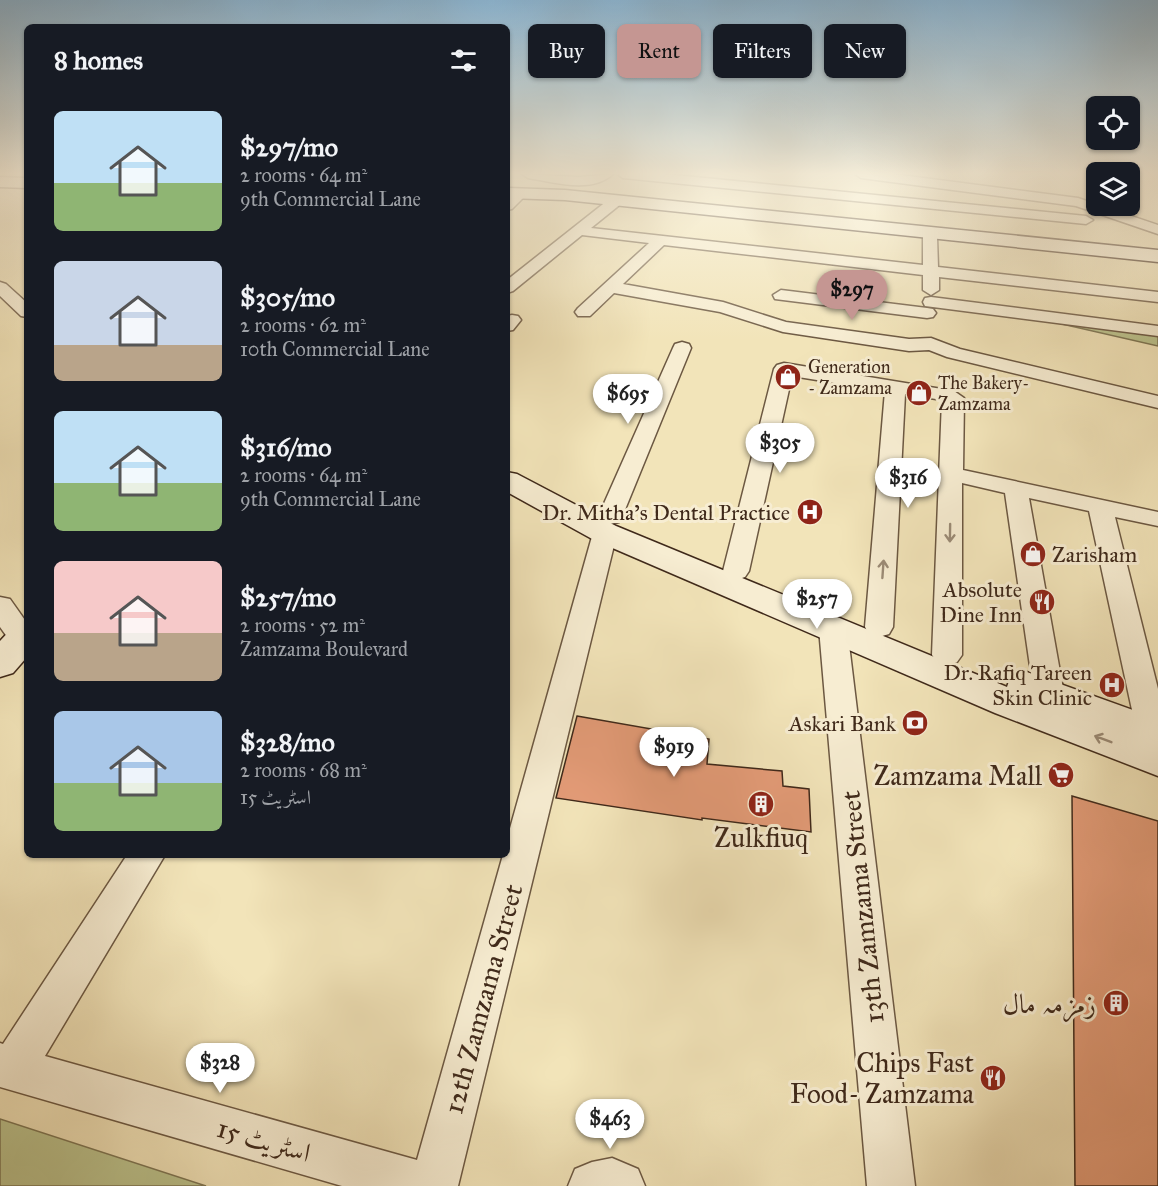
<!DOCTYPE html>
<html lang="en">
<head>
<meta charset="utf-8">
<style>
	:root { --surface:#171b24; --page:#242831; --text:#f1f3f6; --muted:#9ea1a6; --accent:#c59692 }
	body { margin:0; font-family:"IM FELL Great Primer",Amiri,serif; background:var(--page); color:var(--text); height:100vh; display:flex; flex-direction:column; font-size:22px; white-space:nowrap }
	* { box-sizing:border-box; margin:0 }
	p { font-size:20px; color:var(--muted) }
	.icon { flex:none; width:33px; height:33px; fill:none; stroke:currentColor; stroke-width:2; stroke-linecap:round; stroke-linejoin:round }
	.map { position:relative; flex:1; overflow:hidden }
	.details { position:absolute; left:24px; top:24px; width:486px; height:834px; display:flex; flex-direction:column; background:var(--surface); border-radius:9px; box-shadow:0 2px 4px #0004 }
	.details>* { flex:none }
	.top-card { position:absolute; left:528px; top:24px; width:540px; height:54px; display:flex; gap:12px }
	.buttons { position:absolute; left:1086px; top:96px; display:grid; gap:12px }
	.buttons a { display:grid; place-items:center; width:54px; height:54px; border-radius:9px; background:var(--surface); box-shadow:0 2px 4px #0004; font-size:30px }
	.price { position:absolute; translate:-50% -51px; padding:0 14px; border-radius:21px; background:#fff; color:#222; font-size:20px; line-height:39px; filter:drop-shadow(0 2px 3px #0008) }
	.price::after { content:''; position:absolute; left:50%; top:36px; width:18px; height:14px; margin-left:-9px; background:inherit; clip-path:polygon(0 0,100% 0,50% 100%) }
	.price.on { background:var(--accent); color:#111 }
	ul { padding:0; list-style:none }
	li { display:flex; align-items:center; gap:18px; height:150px; padding:0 30px }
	li span { display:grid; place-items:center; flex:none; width:168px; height:120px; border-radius:9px; color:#555 }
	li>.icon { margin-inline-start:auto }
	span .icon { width:72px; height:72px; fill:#fffc; stroke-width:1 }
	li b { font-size:26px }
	h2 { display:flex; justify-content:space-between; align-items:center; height:72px; padding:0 30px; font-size:26px }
	.chip { padding:0 21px; border-radius:9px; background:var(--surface); box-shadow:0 2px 4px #0004; font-size:21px; line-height:54px }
	.chip.on { background:var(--accent); color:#111 }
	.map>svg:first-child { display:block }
</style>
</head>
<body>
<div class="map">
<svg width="1158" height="1186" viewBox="0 0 1158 1186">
	<rect width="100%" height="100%" fill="#f2e4b9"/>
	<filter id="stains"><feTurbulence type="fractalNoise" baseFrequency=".00333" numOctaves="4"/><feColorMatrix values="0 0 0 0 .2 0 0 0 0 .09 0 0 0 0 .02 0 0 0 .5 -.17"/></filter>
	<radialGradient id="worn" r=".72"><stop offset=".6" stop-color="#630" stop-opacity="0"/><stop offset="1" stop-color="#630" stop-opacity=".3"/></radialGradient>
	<path fill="#bcc48e" stroke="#7e7654" stroke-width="1.5" d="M1027,316L1158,331V346Z
		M0,1119L206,1186H0Z"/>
	<path fill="#e39b77" stroke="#3f291a" stroke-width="1.5" d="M577,716L709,739L707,764L782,771L783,786L809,789L811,832L702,818V820L556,798Z
		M1072,796L1158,821V1186H1075Z"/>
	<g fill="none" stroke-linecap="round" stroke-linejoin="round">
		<defs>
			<path id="street" d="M522,174L579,177L613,174C592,194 553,182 528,178Z
				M617,174H665L1086,216L1093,220L1086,224L623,178Z
				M855,174H893L1078,198L1158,225V234L1076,206L861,178Z
				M521,189L528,193L512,209L507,210V199Z
				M617,196L622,197L624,200L622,203L591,228L923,265V237L930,233L937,237L938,267L1158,292V302L939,277V290L931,295L923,290V275L664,245L623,284L723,302L786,322L909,339L931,338L960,349L1158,396V408L947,357L929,350L909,351L783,332L720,312L614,293L590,316H578L575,312L578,308L649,243L582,235L513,291L507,293V280L612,197Z
				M0,282L6,284L27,303V317L21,316L0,296Z
				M781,290L927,308L933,309L936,313L933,317L927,318L775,299L773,295Z
				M931,297L1158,326V336L925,306L923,302L925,298Z
				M512,315L518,316L521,320L513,330L507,331V316Z
				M682,342L689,344L691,348L622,517L619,522L610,524L601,522L598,517L673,348L675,344Z
				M784,363L954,391L964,398L963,470L1158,512V526L1115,517L1158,689V744L1153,746L1142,742L1137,733L1089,511L1029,498L1064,694L1060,702L1049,706L1038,702L1034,694L1005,493L962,483V655L957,662L947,666L937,662L932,655L942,400L905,394L893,627L889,634L879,637L869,634L865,627L885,391L792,376L749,571L745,577L736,580L727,577L723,571L774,369L777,365Z
				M605,525L614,528L617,533L458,1186H342L0,1087V1043L3,1044L127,855H165L45,1056L417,1160L503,855H507V839L593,533L596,528Z
				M0,597L10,599L27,623V647L13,645L0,627Z
				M833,618L843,621L847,628L915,1186H867L819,628L823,621Z
				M612,1158L638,1169L645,1186H568L575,1169L592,1162Z"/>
			<path id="secondary" d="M0,177L27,178V188L0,187Z
				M507,188L565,190L1158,250V262L565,200L507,198Z
				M507,472L517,474L616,526L1007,687L1011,675L1024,671L1158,719V776L995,713L594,540L507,492Z
				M27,622V657L13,673L0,677V641L15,625Z"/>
		</defs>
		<use href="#street" stroke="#6c5842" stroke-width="3"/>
		<use href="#secondary" stroke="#3f291a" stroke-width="3"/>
		<use href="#street" fill="#f7edd2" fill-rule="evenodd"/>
		<use href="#secondary" fill="#f7edd2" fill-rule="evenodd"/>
	</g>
	<defs><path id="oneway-shaft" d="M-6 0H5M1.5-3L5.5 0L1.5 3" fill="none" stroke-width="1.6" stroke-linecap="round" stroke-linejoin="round" transform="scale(1.5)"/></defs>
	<g stroke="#9b8b76">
		<use href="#oneway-shaft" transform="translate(950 533) rotate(91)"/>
		<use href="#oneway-shaft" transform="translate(883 569) rotate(-86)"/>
		<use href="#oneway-shaft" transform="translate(1103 739) rotate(-159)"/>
	</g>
	<linearGradient id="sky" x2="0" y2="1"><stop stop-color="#8bb7d6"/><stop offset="0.51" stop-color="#f9f3e0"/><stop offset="1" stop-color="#f9f3e0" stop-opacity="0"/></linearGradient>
	<rect width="1158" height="340" fill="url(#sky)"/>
	<defs>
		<symbol id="shop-disc" viewBox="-11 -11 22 22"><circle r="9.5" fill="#8f2418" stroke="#f7edd2"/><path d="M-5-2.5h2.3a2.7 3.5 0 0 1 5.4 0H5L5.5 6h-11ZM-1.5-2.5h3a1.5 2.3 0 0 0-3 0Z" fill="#fff"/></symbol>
		<symbol id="hospital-disc" viewBox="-11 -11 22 22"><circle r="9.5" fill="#8f2418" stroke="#f7edd2"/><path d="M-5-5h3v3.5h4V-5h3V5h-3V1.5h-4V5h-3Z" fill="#fff"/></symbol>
		<symbol id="restaurant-disc" viewBox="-11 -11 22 22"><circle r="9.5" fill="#8f2418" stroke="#f7edd2"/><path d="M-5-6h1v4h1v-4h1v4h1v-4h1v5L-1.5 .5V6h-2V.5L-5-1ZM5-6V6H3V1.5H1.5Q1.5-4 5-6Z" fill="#fff"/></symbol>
		<symbol id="bank-disc" viewBox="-11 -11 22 22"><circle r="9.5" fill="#8f2418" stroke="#f7edd2"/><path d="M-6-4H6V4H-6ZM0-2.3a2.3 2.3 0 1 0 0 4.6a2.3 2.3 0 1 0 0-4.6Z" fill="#fff"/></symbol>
		<symbol id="supermarket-disc" viewBox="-11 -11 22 22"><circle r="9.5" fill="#8f2418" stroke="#f7edd2"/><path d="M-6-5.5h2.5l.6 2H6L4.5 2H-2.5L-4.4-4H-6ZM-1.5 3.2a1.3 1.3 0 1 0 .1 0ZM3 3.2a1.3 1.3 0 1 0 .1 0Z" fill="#fff"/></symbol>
		<symbol id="building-disc" viewBox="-11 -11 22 22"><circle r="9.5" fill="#8f2418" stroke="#f7edd2"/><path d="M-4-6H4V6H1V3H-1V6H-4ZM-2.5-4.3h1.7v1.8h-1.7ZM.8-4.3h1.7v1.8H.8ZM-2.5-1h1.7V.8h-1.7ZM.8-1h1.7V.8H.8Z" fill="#fff"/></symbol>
	</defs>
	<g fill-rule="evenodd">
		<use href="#shop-disc" x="773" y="362" width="30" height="30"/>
		<use href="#shop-disc" x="904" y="378" width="30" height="30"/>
		<use href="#hospital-disc" x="795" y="497" width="30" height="30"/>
		<use href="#shop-disc" x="1018" y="539" width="30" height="30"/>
		<use href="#restaurant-disc" x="1027" y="587" width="30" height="30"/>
		<use href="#hospital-disc" x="1097" y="670" width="30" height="30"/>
		<use href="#bank-disc" x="900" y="708" width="30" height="30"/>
		<use href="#supermarket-disc" x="1046" y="760" width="30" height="30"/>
		<use href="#building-disc" x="746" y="789" width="30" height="30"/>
		<use href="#building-disc" x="1101" y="988" width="30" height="30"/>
		<use href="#restaurant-disc" x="978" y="1063" width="30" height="30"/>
	</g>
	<g text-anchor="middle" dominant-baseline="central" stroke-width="6" stroke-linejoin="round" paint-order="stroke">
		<g font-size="18" fill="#3f291a" stroke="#f7edd2" text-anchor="start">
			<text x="808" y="367">Generation<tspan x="808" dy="21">- Zamzama</tspan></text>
			<text x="938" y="383">The Bakery-<tspan x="938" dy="21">Zamzama</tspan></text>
		</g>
		<g font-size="22" fill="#3f291a" stroke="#f7edd2" text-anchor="end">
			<text x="790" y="512">Dr. Mitha's Dental Practice</text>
			<text x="1052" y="554" text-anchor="start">Zarisham</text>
			<text x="1022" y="589">Absolute<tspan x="1022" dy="25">Dine Inn</tspan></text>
			<text x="1092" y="672">Dr. Rafiq Tareen<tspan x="1092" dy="25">Skin Clinic</tspan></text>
			<text x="896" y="723">Askari Bank</text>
		</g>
		<g font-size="27" fill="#3f291a" stroke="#f7edd2" text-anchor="end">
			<text x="1042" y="775">Zamzama Mall</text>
			<text x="761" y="837" text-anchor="middle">Zulkfiuq</text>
			<text x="1096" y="1003">زمزمہ مال</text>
			<text x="974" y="1062">Chips Fast<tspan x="974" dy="31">Food- Zamzama</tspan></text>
		</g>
		<g font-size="27" fill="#3f291a" stroke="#f7edd2">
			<text transform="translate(862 907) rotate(-96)">13th Zamzama Street</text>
			<text transform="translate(483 999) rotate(-75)">12th Zamzama Street</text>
			<text transform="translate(264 1140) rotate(16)">اسٹریٹ 15</text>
		</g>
	</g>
	<rect width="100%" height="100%" filter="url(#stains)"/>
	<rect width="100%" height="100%" fill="url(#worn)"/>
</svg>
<div class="buttons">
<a><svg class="icon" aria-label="locate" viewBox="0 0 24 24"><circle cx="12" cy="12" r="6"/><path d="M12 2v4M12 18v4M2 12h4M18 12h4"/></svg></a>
<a><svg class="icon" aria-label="layers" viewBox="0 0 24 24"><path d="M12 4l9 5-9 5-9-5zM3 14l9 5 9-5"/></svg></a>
</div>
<b class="price on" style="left:852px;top:321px">$297</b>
<b class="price" style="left:628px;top:425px">$695</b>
<b class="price" style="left:780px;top:474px">$305</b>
<b class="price" style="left:908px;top:509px">$316</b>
<b class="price" style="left:817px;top:630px">$257</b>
<b class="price" style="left:674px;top:778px">$919</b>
<b class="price" style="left:220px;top:1094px">$328</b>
<b class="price" style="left:610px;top:1150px">$463</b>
<div class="top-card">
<a class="chip">Buy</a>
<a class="chip on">Rent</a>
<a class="chip">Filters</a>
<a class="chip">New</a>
</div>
<section class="details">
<h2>8 homes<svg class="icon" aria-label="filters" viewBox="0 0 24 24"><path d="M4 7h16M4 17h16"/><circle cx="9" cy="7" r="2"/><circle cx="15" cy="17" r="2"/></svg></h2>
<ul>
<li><span style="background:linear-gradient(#bfe0f5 60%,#8fb573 0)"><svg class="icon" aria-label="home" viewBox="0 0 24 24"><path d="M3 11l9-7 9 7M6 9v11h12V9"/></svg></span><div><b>$297/mo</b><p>2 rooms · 64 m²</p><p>9th Commercial Lane</p></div></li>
<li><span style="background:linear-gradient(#c9d6e8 70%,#b9a48a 0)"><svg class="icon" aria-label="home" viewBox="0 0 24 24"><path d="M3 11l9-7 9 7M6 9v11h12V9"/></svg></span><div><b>$305/mo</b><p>2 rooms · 62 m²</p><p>10th Commercial Lane</p></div></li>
<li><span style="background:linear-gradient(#bfe0f5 60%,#8fb573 0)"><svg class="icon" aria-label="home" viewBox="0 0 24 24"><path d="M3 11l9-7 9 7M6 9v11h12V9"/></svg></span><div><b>$316/mo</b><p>2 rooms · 64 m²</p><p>9th Commercial Lane</p></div></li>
<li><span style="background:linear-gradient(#f6c9c9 60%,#b9a48a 0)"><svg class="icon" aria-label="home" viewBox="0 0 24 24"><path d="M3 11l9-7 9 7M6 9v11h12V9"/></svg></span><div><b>$257/mo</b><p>2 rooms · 52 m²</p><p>Zamzama Boulevard</p></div></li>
<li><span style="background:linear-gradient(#a9c7e8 60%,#8fb573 0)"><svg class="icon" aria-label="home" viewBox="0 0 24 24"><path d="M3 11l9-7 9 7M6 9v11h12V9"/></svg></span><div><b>$328/mo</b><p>2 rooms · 68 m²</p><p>اسٹریٹ 15</p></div></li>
</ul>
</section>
</div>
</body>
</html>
